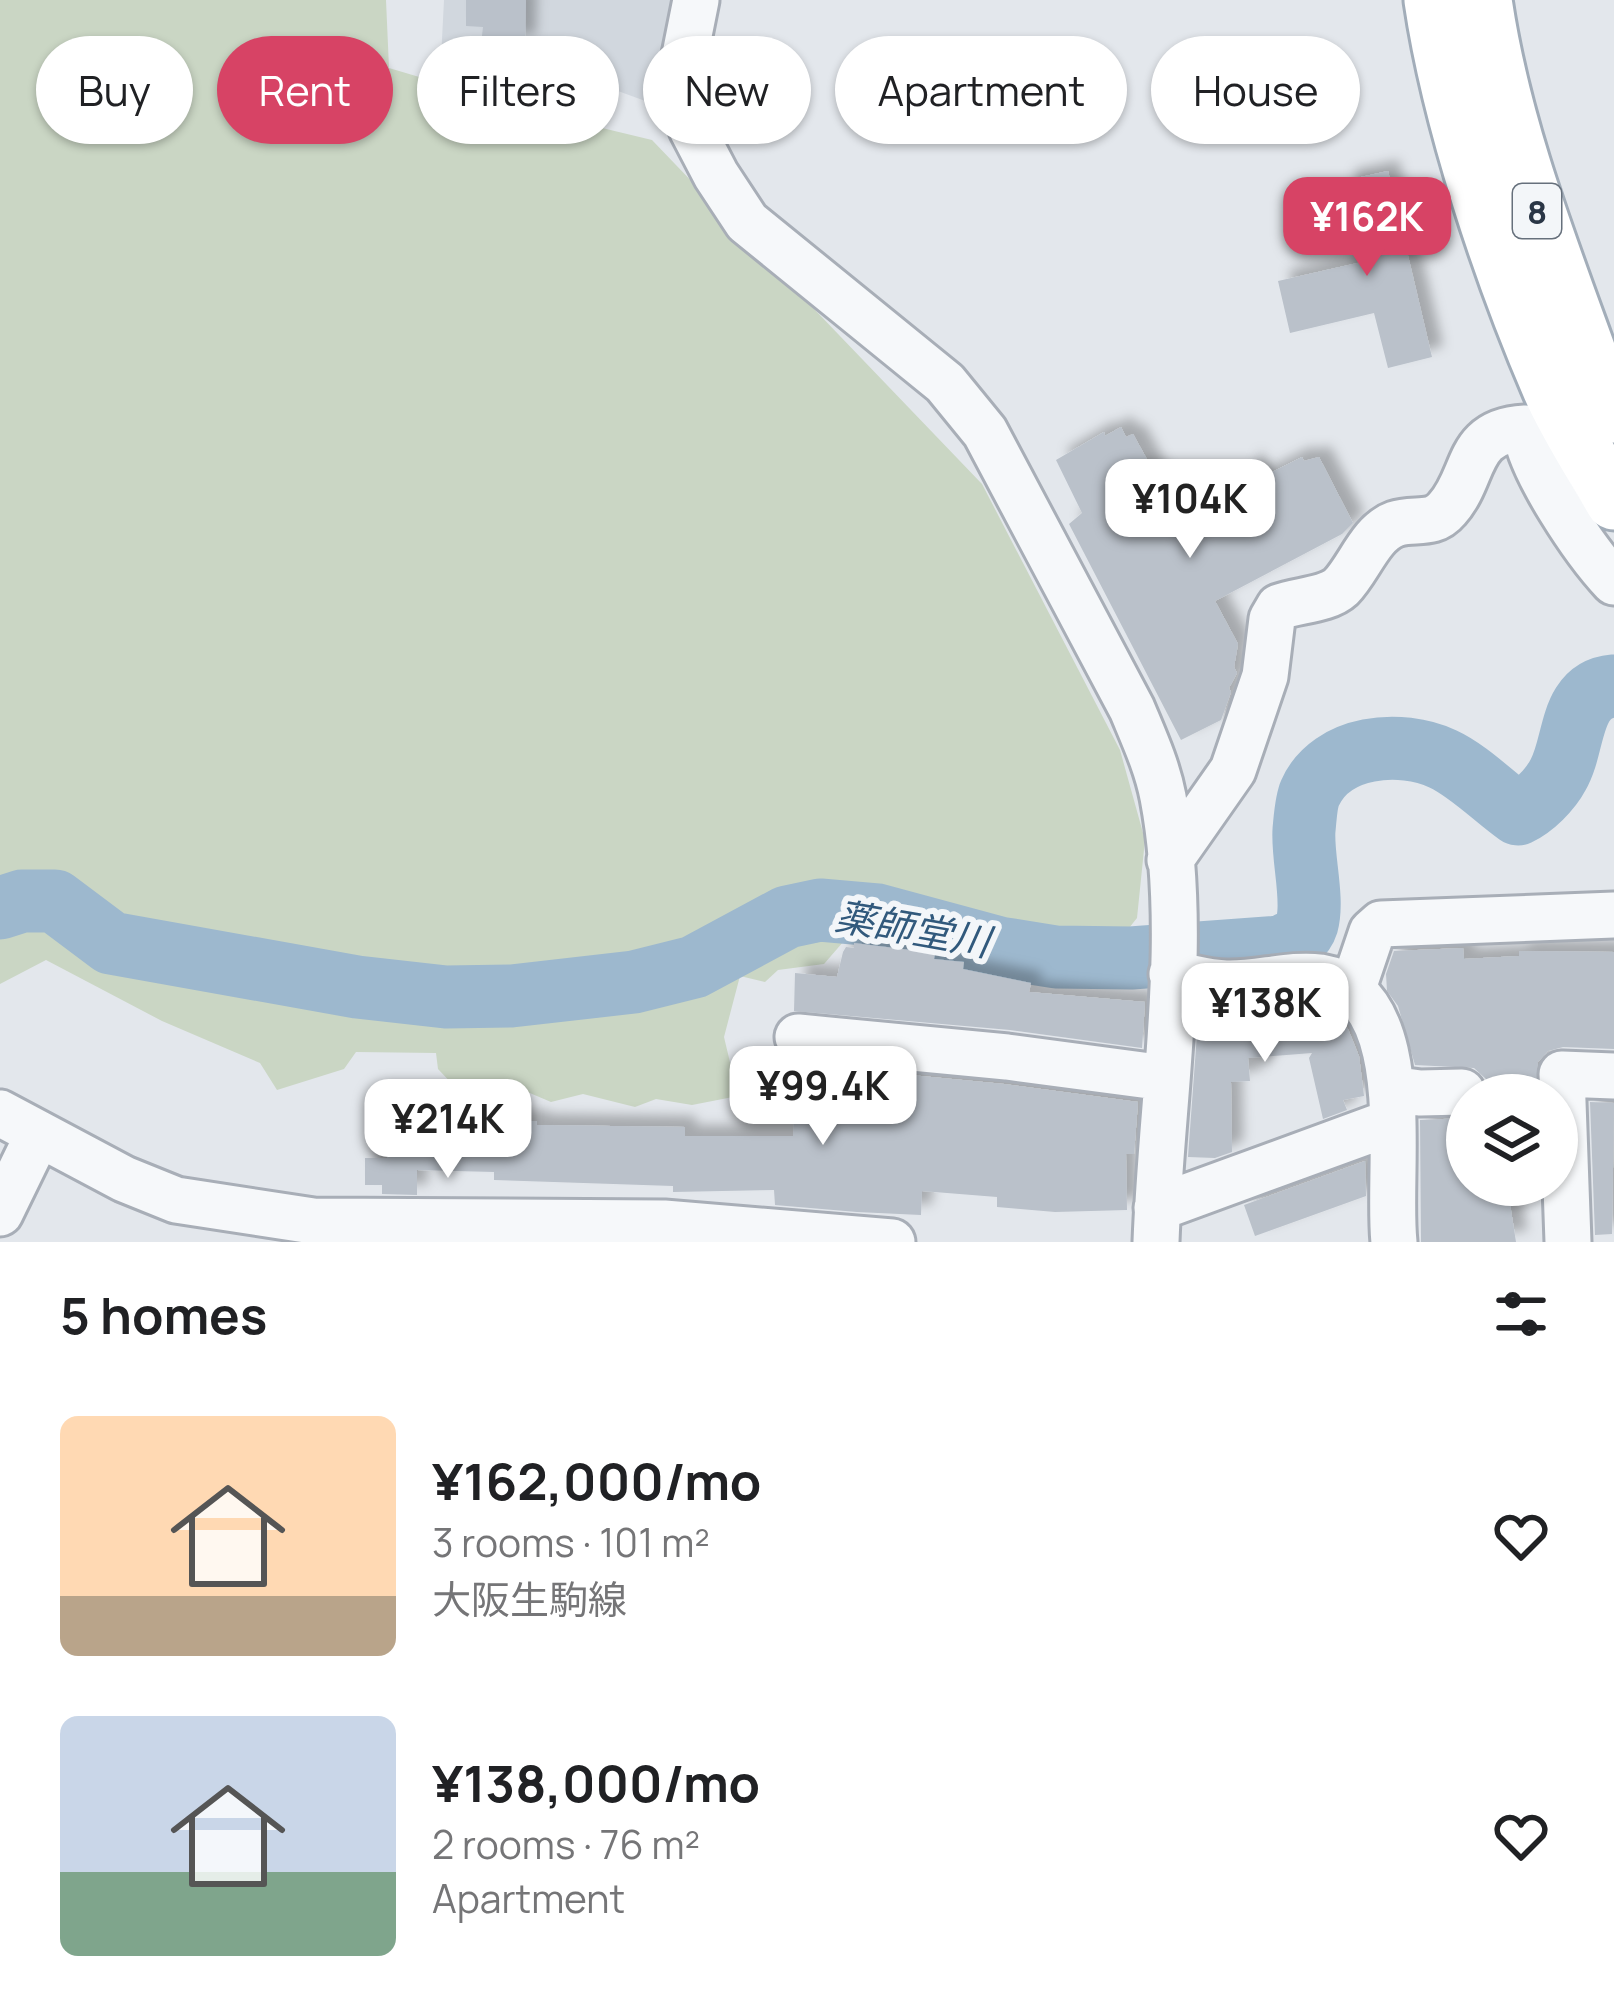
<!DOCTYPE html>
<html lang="en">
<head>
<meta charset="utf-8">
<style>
	:root { --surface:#fff; --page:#f2f2f2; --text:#202124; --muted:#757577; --accent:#d74365 }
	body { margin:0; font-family:Manrope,"Noto Sans JP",sans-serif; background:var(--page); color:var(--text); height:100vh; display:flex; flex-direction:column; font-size:45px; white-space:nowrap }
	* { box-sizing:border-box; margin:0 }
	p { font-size:39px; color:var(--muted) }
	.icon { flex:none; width:66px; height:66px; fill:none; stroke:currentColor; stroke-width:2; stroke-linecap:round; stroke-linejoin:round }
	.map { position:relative; height:1242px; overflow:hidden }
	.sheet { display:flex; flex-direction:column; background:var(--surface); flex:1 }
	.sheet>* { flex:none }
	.guide { position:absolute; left:36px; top:36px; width:1542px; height:108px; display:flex; gap:24px }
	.tools { position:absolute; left:1446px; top:1074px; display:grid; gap:24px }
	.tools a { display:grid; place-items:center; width:132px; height:132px; border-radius:50%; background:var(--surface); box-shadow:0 3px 9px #0004; font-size:60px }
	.price { position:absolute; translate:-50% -102px; padding:0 27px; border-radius:24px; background:#fff; color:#222; font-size:39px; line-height:78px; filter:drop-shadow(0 3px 6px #0008) }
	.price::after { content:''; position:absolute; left:50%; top:72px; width:36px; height:27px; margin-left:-18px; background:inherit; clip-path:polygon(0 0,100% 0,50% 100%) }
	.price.current { background:var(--accent); color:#fff }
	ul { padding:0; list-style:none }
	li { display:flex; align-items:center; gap:36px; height:300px; padding:0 60px }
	li span { display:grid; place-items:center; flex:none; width:336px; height:240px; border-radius:18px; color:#555 }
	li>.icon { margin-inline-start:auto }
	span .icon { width:144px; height:144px; fill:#fffc; stroke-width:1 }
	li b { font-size:51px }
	h2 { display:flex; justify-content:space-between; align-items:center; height:144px; padding:0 60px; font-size:51px }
	.tag { padding:0 42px; border-radius:54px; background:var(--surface); box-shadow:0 3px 9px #0004; font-size:42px; line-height:108px }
	.tag.current { background:var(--accent); color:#fff }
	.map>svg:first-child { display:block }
</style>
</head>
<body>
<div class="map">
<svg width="1614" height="1242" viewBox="0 0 1614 1242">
	<defs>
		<filter id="shadow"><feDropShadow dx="11" dy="-11" stdDeviation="6" flood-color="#0004"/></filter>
	</defs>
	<rect width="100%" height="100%" fill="#e3e7ec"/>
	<path fill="#d1d7de" d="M444,0H674L667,109L569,73L441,59Z"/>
	<path fill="#cad6c4" d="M0,0H386L389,68L544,114L652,140L982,484L1120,750L1145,840L1137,918L1092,974L1061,980L986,953L850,934L824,964L778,970L765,982L740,976L724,1037L738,1096L692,1105L656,1099L635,1107L583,1094L551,1102L518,1088H456L438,1069L436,1053L356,1052L344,1069L277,1090L260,1063L162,1021L46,960L0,984Z"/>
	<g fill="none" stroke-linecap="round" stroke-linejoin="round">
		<path stroke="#9db8ce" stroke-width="63" d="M0,908L22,901H55L111,943L357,987L446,997L511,996L634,982L694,967L787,917L820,910L877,915L999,948L1056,957L1131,958L1280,947C1292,942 1303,937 1307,924C1314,899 1302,857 1304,830C1305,820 1306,802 1310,793C1331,745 1401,739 1443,759C1469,771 1494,797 1518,814C1533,807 1550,790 1558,775C1576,744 1568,690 1614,686"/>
	</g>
	<path fill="#bac1ca" filter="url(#shadow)" d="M466,0H526L525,46L481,44L483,27L466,26Z
		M1388,171L1432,357L1388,368L1374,313L1290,333L1278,281L1362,262L1343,181Z
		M1121,427L1126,437L1133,434L1181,521L1241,490L1250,461L1260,478L1302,457L1304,461L1319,457L1353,523L1342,534L1215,601L1238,644L1234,667L1237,673L1229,688L1231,692L1221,720L1181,740L1069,524L1082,513L1056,460L1104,432L1105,436Z
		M854,943L935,953L934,959L964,962L963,969L1031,983L1029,992L1145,1002L1142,1048L1010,1030L794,1011L795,973L837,977L843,952L846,947L854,948Z
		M1463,948L1464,959L1519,956V951L1614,952V1049L1563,1047L1548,1051L1538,1062L1536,1095H1488L1486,1079L1474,1068L1415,1065L1398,1006L1387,991L1386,974L1394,951Z
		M1199,1007L1230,1010V1014L1323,1008L1335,1013L1348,1029L1359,1056L1364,1096L1343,1100L1347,1110L1323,1119L1309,1058L1312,1053L1248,1058L1250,1081L1231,1082L1232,1152L1215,1158L1188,1157Z
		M796,1064L1004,1084L1138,1102L1134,1154H1126L1127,1210L1055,1212L997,1207V1197L922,1191L921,1215L857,1212L775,1205L774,1190L673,1192V1186L494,1180V1172L417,1170V1195L382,1194V1185H365V1158H387V1144H394L393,1137H428V1132H432L433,1116L507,1115V1121H537V1125L685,1127V1136H793Z
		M1590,1102L1614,1103L1612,1234L1595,1235Z
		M1467,1118V1185H1507L1516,1242H1421L1420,1120Z
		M1365,1161L1366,1196L1255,1236L1244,1205Z"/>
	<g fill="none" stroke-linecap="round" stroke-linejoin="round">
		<defs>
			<path id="minor" d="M696,0L684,60L692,129L716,175L747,222L945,383L985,432L1132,709C1144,738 1157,766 1163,797C1190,939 1161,1098 1156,1242
				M1170,860L1233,770L1265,676L1272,619L1279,607C1298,600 1327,600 1341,587C1359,569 1370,533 1395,524C1414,517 1432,527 1447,509C1477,476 1464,431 1525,428C1529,469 1585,551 1614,582
				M1172,974C1190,977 1209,983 1227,983C1257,984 1291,973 1320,977C1419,994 1386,1170 1394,1242
				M1353,988L1372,932L1381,924L1614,915
				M798,1037L1007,1057L1165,1078
				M1391,1089L1420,1093L1462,1092
				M0,1113L124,1179L176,1200L313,1221L664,1223L892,1242
				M1157,1208L1392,1122
				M0,1213L38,1135
				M1568,1242L1562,1074L1614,1076"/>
			<path id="major" d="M1433,0C1451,122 1502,274 1551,388C1568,427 1593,464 1614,501
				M1483,0C1502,133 1555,262 1600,388L1614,414"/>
		</defs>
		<use href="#minor" stroke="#a8aeb7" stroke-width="51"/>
		<use href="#major" stroke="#a2adb9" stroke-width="63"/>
		<use href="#minor" stroke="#f6f8fa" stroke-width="45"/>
		<use href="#major" stroke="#fff" stroke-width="57"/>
	</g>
	<g text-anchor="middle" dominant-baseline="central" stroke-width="12" stroke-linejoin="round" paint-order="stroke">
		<rect fill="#f3f6f9" stroke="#66707c" stroke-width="3" x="1513" y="184" width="48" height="54" rx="9"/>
		<g font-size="33" font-weight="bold" fill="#2a3646">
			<text x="1537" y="211">8</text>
		</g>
		<g font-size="39" font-style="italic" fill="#31597c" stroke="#f3f6f9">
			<text transform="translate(913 928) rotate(10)">薬師堂川</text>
		</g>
	</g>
</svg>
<div class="tools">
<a><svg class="icon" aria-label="layers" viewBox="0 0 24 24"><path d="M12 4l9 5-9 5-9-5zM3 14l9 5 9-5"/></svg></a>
</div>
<b class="price current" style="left:1367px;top:279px">¥162K</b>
<b class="price" style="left:1190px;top:561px">¥104K</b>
<b class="price" style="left:1265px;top:1065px">¥138K</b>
<b class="price" style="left:823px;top:1148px">¥99.4K</b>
<b class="price" style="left:448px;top:1181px">¥214K</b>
<div class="guide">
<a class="tag">Buy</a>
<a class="tag current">Rent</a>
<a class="tag">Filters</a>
<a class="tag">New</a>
<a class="tag">Apartment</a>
<a class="tag">House</a>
</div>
</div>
<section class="sheet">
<h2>5 homes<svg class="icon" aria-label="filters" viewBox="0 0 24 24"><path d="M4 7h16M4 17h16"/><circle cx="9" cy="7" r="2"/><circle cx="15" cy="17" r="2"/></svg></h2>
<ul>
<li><span style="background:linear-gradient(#ffd9b3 75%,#b9a48a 0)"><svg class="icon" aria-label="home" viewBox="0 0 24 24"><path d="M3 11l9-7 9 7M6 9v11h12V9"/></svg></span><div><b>¥162,000/mo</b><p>3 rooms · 101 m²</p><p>大阪生駒線</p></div><svg class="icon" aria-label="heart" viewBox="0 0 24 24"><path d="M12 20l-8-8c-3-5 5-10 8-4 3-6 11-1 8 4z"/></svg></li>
<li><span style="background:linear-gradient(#c9d6e8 65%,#7fa58c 0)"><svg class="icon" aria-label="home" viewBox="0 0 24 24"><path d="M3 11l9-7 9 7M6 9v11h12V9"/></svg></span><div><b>¥138,000/mo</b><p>2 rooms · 76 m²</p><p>Apartment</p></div><svg class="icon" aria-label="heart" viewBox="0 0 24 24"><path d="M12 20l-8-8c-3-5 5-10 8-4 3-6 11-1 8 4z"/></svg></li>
</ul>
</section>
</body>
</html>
